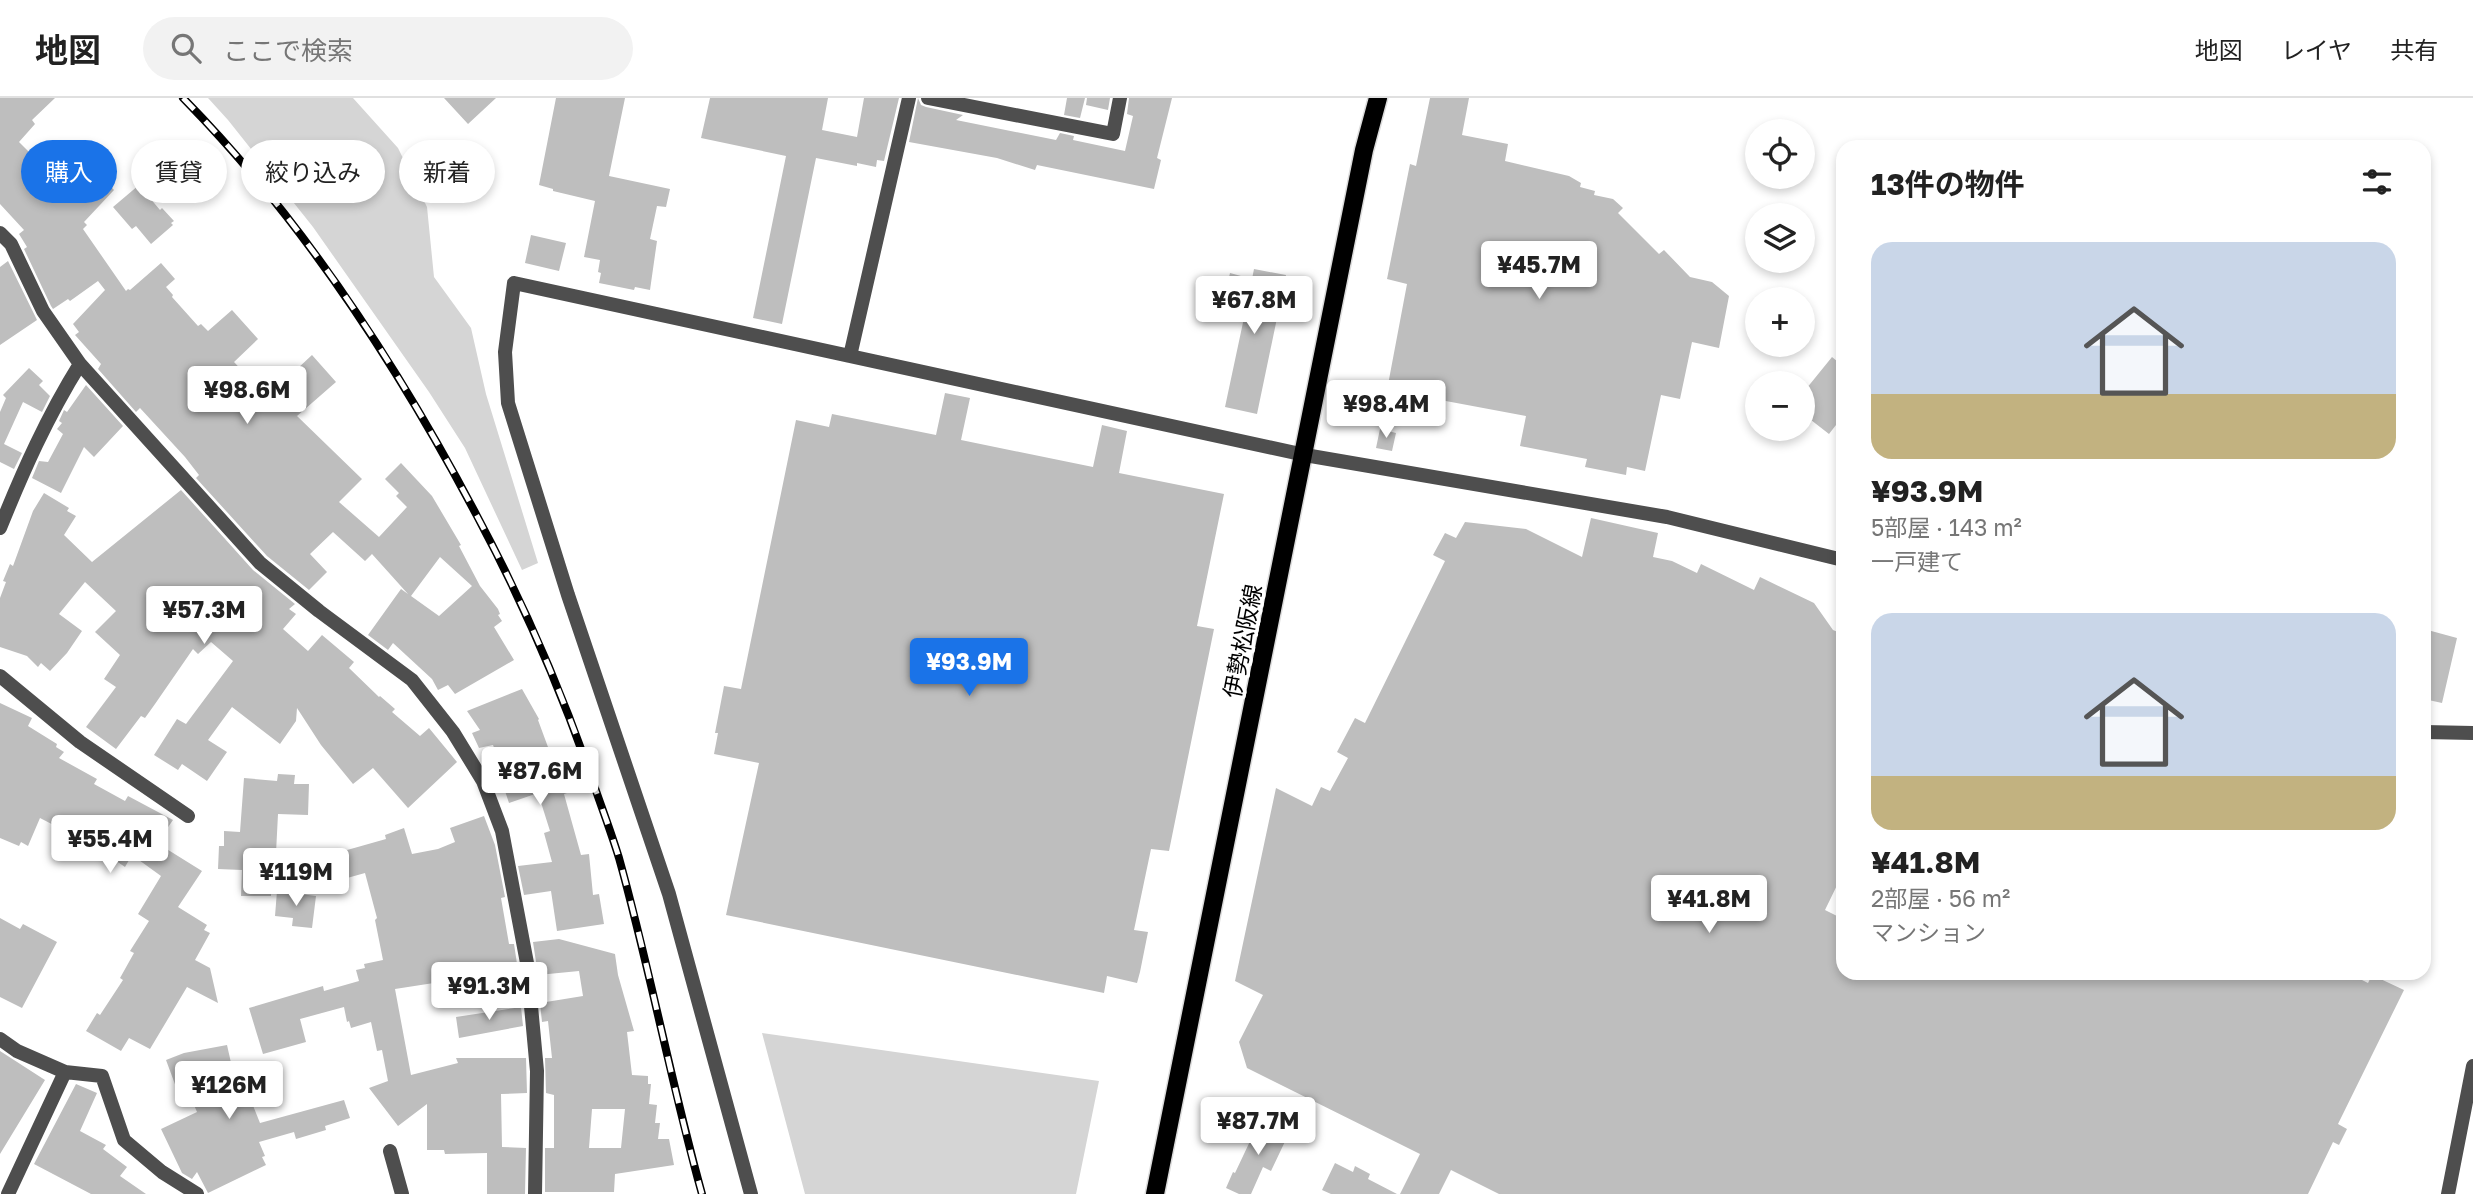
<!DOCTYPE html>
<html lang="ja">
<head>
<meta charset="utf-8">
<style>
	:root { --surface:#fff; --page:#f2f2f2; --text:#222; --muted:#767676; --line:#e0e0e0; --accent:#1a73e8 }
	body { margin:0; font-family:"Golos Text","Noto Sans JP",sans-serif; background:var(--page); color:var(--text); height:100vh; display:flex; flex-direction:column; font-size:26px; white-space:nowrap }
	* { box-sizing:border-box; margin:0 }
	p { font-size:23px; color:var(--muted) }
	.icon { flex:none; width:38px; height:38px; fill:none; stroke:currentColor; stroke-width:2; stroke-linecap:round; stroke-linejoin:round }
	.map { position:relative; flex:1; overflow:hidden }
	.panel { position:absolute; left:1836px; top:42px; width:595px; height:840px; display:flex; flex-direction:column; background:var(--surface); border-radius:21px; box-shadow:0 4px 10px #0003 }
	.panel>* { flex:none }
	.banner { position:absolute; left:21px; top:42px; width:665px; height:63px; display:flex; gap:14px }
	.tools { position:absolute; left:1745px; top:21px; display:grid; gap:14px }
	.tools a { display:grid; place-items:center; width:70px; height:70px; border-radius:50%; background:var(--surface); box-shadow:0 4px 10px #0003; font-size:35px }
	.price { position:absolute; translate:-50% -60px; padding:0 16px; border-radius:7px; background:#fff; color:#222; font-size:23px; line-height:46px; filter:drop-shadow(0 2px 4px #0008) }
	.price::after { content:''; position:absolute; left:50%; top:42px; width:21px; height:16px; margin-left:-10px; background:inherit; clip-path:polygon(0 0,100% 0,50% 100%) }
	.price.current { background:var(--accent); color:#fff }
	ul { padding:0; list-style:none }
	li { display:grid; align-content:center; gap:14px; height:371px; padding:0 35px }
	li span { display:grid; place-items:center; height:217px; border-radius:21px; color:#555 }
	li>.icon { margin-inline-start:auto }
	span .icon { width:126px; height:126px; fill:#fffc; stroke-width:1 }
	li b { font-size:30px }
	h2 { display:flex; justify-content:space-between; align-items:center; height:84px; padding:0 35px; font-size:30px }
	.pill { padding:0 24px; border-radius:32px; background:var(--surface); box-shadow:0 4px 10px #0003; font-size:24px; line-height:63px }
	.pill.current { background:var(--accent); color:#fff }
	header { display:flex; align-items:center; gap:42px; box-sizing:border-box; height:98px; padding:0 35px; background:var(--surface); border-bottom:2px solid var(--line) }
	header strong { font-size:33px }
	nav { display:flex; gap:38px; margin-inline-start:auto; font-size:24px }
	.search { width:490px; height:63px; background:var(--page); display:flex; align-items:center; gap:18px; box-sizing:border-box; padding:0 24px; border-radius:38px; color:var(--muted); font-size:26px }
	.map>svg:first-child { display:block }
</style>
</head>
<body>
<header>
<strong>地図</strong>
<div class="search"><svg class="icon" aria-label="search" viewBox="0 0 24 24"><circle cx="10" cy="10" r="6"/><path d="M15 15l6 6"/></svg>ここで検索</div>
<nav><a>地図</a><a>レイヤ</a><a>共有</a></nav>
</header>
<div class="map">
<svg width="2473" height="1096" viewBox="0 0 2473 1096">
	<rect width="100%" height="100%" fill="#fff"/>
	<path fill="#d5d5d5" d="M208,0H353L398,50L427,109L434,179L471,230L486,296L538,465L522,472L465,350L429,294L313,129L228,22Z
		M762,935L1099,983L1076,1096H805Z"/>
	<path fill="#bebebe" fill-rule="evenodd" d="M0,0H55L32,22L35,26L19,44L49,74L52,71L70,90L92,69L114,92L84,124L87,127L83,131L126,193L128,191L130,192L161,165L175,181L166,189L173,197L172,199L198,228L201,226L208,233L232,212L258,241L234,264L267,299L312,257L336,284L297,318L362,381L339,404L379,439L407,409L396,398L399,395L385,381L401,365L432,398L461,447L459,448L480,488L498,511L500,516L498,517L502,523L494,529L514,562L455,596L448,587L438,592L432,581L393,545L388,552L368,537L401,491L408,496L372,456L365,463L333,434L310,456L327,474L309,492L267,458L196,380L199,377L185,359L140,310L136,314L98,271L101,266L75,237L79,234L73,226L105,192L98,183L70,203L68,201L53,211L51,208L24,151L27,149L19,136L24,132L0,106ZM440,459L472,488L439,518L411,498Z
		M444,0H496L468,26Z
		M556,0H625L609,78L670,91L666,109L657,108L650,141L657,143L650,192L635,189L634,192L599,185L601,175L598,174L600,162L584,159L595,103L553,93V91L539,87Z
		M710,0H828L822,32L857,39L864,0H899L884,63L877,62L876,69L857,65V68L816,60L782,226L753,220L786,58L701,40Z
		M918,0L921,7L926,9L963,17L956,22L1056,42L1060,35L1074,38L1073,42L1125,53L1133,18L1127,16L1129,0H1172L1157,60L1161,62L1154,91L1037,67L1035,72L997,60L909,44Z
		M1067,0H1085L1080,20L1064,17Z
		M1087,0H1110L1108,12L1086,7Z
		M1430,0H1469L1462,37L1508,46L1505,63L1569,78L1581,85L1580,89L1595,93L1594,97L1613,101L1623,110L1618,115L1659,156L1664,152L1690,179L1712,184L1729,198L1719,250L1692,244L1680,301L1661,297L1645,373L1627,369L1626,377L1585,369L1587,361L1520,348L1526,318L1387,292L1407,186L1387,181L1410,66L1416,68Z
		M139,87L160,112L162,110L174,123L171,125L173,127L151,146L136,128L132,131L113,109Z
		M531,137L566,145L559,173L525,165Z
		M8,163L37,222L0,247V169Z
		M1254,171L1286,177L1257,316L1225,309L1248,201L1225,196L1230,175L1252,181Z
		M1832,259L1843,268V318L1829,336L1802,315V296Z
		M29,270L43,283L39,287L50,298L42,314L23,304L4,346L22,355L14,371L0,364V314L6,300L3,297Z
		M86,287L123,328L94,359L84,349L61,395L32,380L39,363L48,364L63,336L57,331L62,325L59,323L64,312L67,314Z
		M945,295L970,300L961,342L1093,369L1102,327L1127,333L1119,375L1224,396L1197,528L1214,531L1169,753L1151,751L1134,832L1148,834L1140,874L1137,885L1107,878L1104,895L726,817L759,665L714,656L718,635H715L724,588L741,591L796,322L829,329L832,316L936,337Z
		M1380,331L1396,335L1392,353L1376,350Z
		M181,392L253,472L295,506L289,511L296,516L283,531L308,553L322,537L354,564L349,570L379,599L380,598L395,611L392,614L420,638L429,630L457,664L408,710L373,670L353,686L321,647L297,610L296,623L280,646L232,609L208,642L227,654L207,683L182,666L178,672L154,657L177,621L186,626L233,563L211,544L198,556L193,551L155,606L145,620L141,618L116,651L86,629L116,589L104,581L120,557L95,534L116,513L85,484L59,516L82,533L67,555L50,573L41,565L38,569L27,558L0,549V500L6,484L3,483L10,466L13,468L33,413L44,395L69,410L67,413L76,418L64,437L92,464Z
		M1591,420L1658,435L1653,459L1672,463L1697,475L1701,466L1754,492L1760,479L1814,505L1833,532L1843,536V775L1825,812L1843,821V875H2348L2368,885L2372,877L2404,892L2338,1026L2347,1031L2339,1047L2333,1044L2308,1096H1499L1451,1072L1439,1096H1400L1420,1056L1247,970L1239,944L1263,897L1235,883L1276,690L1312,708L1321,689L1330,693L1348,660L1337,654L1355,620L1365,625L1445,463L1433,457L1445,435L1456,440L1465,424L1526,431L1582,459Z
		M2424,531L2457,540L2442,605L2424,601Z
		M522,591L539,621L538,622L555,668L558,667L567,695L564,696L581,757L589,756L593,797L599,796L604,826L557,833L551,793L524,797L518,768L552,764L544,735L550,733L538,695L509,705L503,687L508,686L493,647L479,650L472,635L480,632L467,613Z
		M0,605L32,620L28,628L57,646L56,649L64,654L59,660L97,681L94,686L125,703L128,698L173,722L157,745L202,773L178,809L207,827L204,832L210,835L195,862L210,870L218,905L187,889L150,951L129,940L121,953L86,933L97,915L100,917L123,882L120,880L134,855L130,853L149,823L138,816L161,778L132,757L125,769L71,732L69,735L40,720L28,748L21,744L19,748L0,740Z
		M278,676L295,677L294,686H309L308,717L278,716L276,755H272L271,798H241L242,772L218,771L219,748H224V733L240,734L244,680L277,683Z
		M484,718L495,747L505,799L501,800L509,846H514L519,879L480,883L479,881L466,883V880L395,891L411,977L458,965L456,960H526L527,995L501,996L502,1049L526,1050L525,1096H487V1055L445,1056L444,1052H427V1006L398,1028L369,990L388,983L382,952L377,953L371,924L351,930L349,923L347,924L344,909L300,921L306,944L263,956L249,910L323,888L324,893L359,883L356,872L365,870L364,866L383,862L375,822L377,820L365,775L340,782L333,756L386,741L385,737L404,730L412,756L438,751L455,744L450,730Z
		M277,793L316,798L312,830L292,828L293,820L275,818Z
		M0,820L20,831L23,826L57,844L22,910L0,899Z
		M559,841L615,856L618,877L634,933L627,934L632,977L648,978V986H651L649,1006L657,1007L655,1025H660L658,1041H669L674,1067L615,1076L614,1094H545V1050H554V997L546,995L545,960H552L548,923L542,924L540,905L583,898L579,873L538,877L533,844ZM592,1011H625L621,1050H589Z
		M521,909L523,928L459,940L456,919Z
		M227,947L234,978L240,975L260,1025L344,1002L350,1020L325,1028L326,1032L296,1041L294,1034L259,1044L265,1058L262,1059L266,1067L208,1095L197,1074L192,1081L182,1075L161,1031L197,1014L185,986L176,989L166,962L184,955Z
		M0,953L45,982L0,1056Z
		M76,986L97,995L80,1033L106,1047L103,1051L127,1069L120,1078L146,1096H91L34,1066Z
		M1261,1020L1290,1033L1271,1073L1263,1069L1251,1096H1239L1226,1090L1233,1074L1235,1075Z
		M1335,1065L1353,1074L1355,1068L1370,1076L1368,1081L1397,1096H1331L1322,1092Z"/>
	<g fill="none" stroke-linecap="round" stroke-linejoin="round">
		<defs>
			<path id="primary" d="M1155,1096L1364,52L1378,0"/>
		</defs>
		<use href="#primary" stroke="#dbdbdb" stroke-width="21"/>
		<path stroke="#4e4e4e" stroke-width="14" d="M928,0L1113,36L1120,0
			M0,135L11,146L43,213L80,266L260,465L319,513L412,582L453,634L483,683L502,733L527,865L537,973L535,1096
			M850,258L909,0
			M0,430C23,373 47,319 80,266
			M0,578L80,644L188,718
			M2424,634L2473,635
			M0,941L17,953L65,974L102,978L124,1042L162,1074L197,1096
			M390,1053L402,1096
			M8,1096L65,974
			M751,1096L669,796L568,497L508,305L505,254L514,185L1305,357L1667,419L1843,462
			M2448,1096L2473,968"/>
		<use href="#primary" stroke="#000" stroke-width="18"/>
		<defs>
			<path id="rail" d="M183,0C303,122 398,268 477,418C524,506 563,596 595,690C603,713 612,737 619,760C650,871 671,985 702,1096"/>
		</defs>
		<use href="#rail" stroke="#000" stroke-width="8"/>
		<use href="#rail" stroke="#fff" stroke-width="5" stroke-dasharray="16" stroke-linecap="butt"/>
	</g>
	<g text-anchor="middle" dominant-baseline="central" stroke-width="7" stroke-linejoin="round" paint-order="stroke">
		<g font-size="23" fill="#000" stroke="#fff">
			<text transform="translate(1242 543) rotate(-79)">伊勢松阪線</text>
		</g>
	</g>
</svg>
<div class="tools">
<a><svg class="icon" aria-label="locate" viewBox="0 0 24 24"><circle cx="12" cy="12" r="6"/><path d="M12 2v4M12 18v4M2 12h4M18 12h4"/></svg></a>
<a><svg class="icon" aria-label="layers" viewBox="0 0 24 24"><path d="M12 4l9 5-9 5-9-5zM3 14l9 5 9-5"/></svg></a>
<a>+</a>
<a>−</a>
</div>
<b class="price" style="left:1539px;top:203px">¥45.7M</b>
<b class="price" style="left:1254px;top:238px">¥67.8M</b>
<b class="price" style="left:247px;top:328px">¥98.6M</b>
<b class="price" style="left:1386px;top:342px">¥98.4M</b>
<b class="price" style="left:204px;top:548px">¥57.3M</b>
<b class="price current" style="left:969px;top:600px">¥93.9M</b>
<b class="price" style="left:540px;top:709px">¥87.6M</b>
<b class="price" style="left:110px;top:777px">¥55.4M</b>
<b class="price" style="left:296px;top:810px">¥119M</b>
<b class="price" style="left:1709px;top:837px">¥41.8M</b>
<b class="price" style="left:489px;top:924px">¥91.3M</b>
<b class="price" style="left:229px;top:1023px">¥126M</b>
<b class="price" style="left:1258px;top:1059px">¥87.7M</b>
<div class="banner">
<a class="pill current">購入</a>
<a class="pill">賃貸</a>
<a class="pill">絞り込み</a>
<a class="pill">新着</a>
</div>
<section class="panel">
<h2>13件の物件<svg class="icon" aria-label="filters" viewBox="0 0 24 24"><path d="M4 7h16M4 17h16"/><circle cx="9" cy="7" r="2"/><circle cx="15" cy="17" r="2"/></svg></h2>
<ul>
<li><span style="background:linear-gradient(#c9d6e8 70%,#c2b280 0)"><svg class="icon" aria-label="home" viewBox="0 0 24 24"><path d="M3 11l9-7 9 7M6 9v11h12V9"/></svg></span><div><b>¥93.9M</b><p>5部屋 · 143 m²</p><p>一戸建て</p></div></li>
<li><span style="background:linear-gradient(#c9d6e8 75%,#c2b280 0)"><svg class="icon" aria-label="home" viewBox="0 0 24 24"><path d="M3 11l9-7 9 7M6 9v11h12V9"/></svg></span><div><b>¥41.8M</b><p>2部屋 · 56 m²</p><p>マンション</p></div></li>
</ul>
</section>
</div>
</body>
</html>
